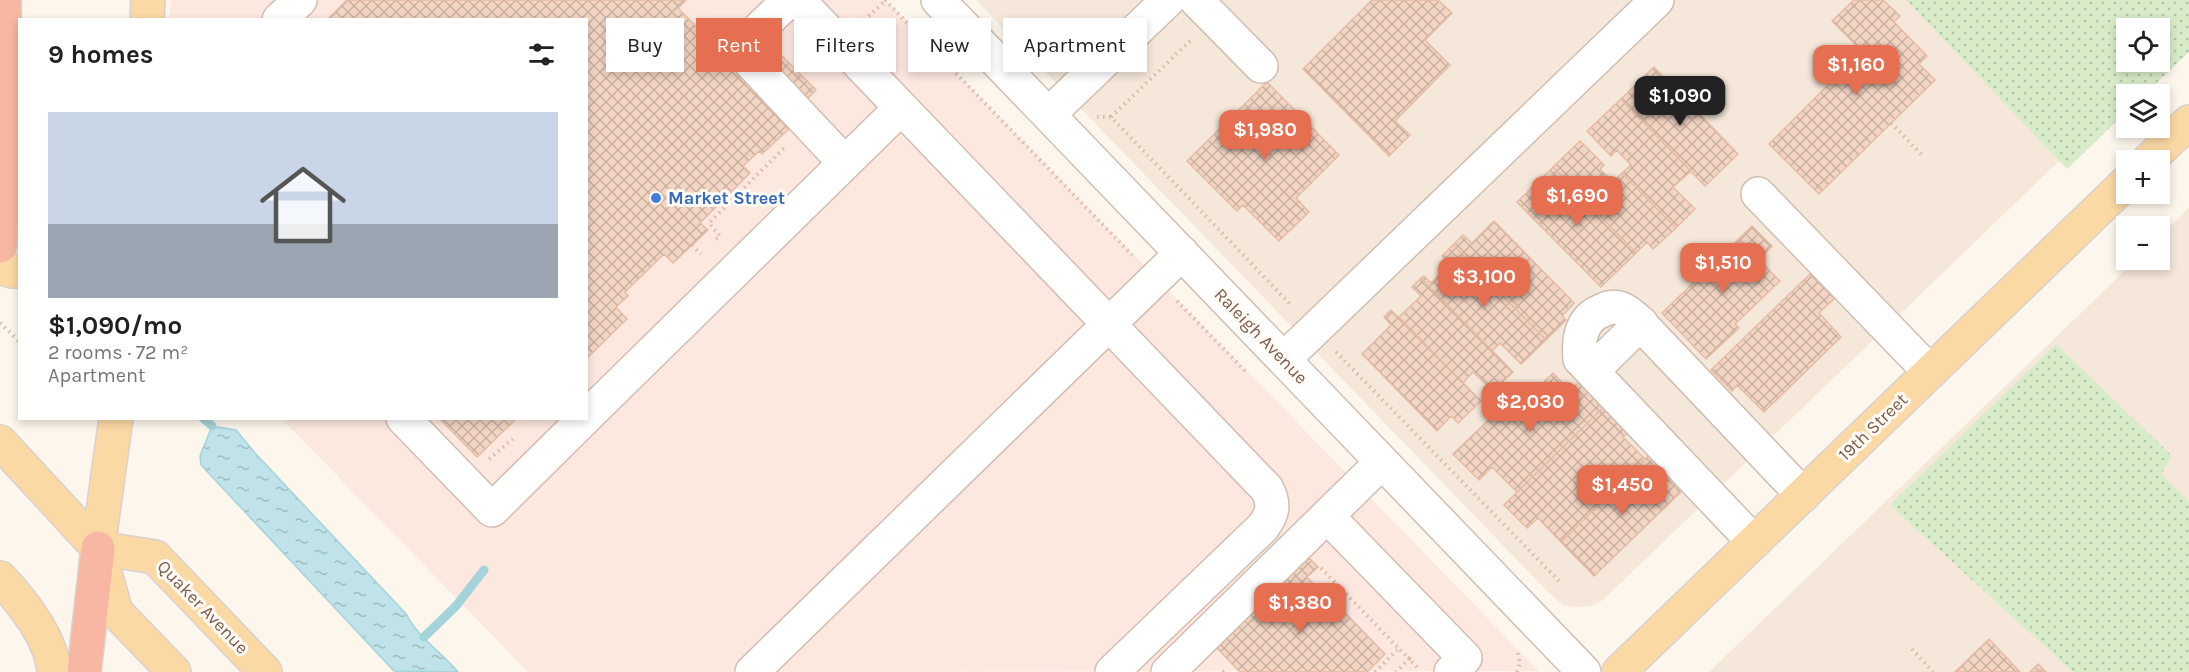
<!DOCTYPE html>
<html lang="en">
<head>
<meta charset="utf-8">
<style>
	:root { --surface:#fff; --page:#f2f2f2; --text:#202124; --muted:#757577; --line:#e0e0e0; --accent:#e76f51 }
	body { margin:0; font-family:Karla,sans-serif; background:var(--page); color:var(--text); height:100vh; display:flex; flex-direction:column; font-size:22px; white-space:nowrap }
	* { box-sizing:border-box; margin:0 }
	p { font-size:20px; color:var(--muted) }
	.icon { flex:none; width:33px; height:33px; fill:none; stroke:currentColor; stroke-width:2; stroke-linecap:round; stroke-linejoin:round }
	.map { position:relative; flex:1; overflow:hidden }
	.side { position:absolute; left:18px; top:18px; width:570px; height:402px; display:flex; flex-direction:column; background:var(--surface); border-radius:0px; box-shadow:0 3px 9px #0003 }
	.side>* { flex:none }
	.guide { position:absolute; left:606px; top:18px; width:570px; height:54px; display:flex; gap:12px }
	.fabs { position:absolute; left:2116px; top:18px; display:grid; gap:12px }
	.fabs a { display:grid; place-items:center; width:54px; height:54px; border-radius:0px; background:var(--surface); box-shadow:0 3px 9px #0003; font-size:30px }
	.price { position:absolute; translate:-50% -51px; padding:0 14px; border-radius:12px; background:var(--accent); color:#fff; font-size:20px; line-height:39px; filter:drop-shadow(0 2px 3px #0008) }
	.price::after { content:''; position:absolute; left:50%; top:36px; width:18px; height:14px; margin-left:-9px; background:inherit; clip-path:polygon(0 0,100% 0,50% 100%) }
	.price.active { background:#222; color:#fff }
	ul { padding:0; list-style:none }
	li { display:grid; align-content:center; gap:12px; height:318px; padding:0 30px }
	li+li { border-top:2px solid var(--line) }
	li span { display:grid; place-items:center; height:186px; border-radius:0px; color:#555 }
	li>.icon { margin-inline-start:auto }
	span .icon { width:108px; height:108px; fill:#fffc; stroke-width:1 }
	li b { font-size:26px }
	h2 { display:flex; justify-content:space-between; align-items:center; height:72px; padding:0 30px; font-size:26px }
	.pill { padding:0 21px; border-radius:0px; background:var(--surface); box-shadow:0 3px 9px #0003; font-size:21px; line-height:54px }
	.pill.active { background:var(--accent); color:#fff }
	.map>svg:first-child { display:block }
</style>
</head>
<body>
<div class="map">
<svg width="2189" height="672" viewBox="0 0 2189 672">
	<defs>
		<pattern id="grass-dots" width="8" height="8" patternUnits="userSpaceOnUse" patternTransform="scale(1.5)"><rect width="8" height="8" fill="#d8ecc9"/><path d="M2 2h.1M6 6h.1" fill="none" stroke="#b4c2a5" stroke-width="1.8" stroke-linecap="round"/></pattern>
		<pattern id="water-ripples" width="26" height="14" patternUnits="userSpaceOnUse" patternTransform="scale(1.5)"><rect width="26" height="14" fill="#bfe3e8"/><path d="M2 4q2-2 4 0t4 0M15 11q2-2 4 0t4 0" fill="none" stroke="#a0bbbe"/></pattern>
		<pattern id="building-cross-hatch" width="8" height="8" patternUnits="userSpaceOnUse" patternTransform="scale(1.5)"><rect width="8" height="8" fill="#f3d5c3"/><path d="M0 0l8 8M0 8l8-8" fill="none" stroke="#cab0a1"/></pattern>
	</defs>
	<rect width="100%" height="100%" fill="#fdf6ec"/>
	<path fill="#f5e8da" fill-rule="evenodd" d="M976,0H2189V36L1603,600L1591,606L1576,607L1563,605L1549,593ZM2127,28H2160V62H2127Z
		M2189,208V672H1709L2136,260H2160V236Z"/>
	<path fill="#fde8e0" d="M171,0H886L1539,671L528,672L282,419L586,418V20H169Z"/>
	<path fill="url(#grass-dots)" fill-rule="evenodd" d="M1906,0H2189V52L2145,94H2127V111L2067,169ZM2127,28H2160V62H2127Z
		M2056,344L2172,456L2161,474L2189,501V672H2073L1890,505Z"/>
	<path fill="url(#water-ripples)" stroke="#a5d3da" stroke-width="1.5" d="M212,426L236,430L255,453L407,615C417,636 442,653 458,672L394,671L201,465L200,456Z"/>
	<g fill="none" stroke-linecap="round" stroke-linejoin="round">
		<path stroke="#a5d3da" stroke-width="9" d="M203,418L212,426
			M424,637L456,606L484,570"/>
	</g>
	<path fill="url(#building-cross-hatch)" stroke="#e6bba3" stroke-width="1.5" d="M347,0H686L678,8L753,85L782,56L816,90L787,119L793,125L762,154L759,151L743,166L750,173L700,223L708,230L673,263L664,254L625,292L628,296L616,307L627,319L586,359V20H327Z
		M1372,0H1438L1452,13L1425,40L1450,65L1395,121L1410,135L1389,156L1303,69Z
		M1854,0H1883L1900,16L1894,22L1927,56L1919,64L1935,80L1819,194L1769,144L1862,51L1832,21Z
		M1654,67L1738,154L1705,186L1621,99Z
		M1267,82L1339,155L1296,198L1309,212L1279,241L1243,205L1237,211L1187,161Z
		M1621,99L1691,171L1673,187L1695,209L1676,228L1622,173L1631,165L1617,150L1611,156L1587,131Z
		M1580,141L1604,165L1600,169L1613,182L1622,173L1676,228L1653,249L1647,242L1636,253L1553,167Z
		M1553,167L1636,253L1601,287L1517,202Z
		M1494,221L1574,303L1562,316L1566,320L1546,340L1453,245L1463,235L1472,243Z
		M1752,226L1772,246L1759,260L1780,281L1735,324L1739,328L1706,359L1662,313Z
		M1453,245L1546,340L1521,364L1500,343L1492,351L1421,278L1424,276L1431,283L1450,264L1442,256Z
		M1812,272L1836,297L1819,313L1841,337L1764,412L1737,385L1732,391L1711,370Z
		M1421,278L1513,372L1493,391L1473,372L1463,383L1399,317L1421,296L1412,287Z
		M1391,310L1481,401L1458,423L1451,416L1437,431L1362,354L1391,325L1384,317Z
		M1553,373L1570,391L1581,380L1606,405L1517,492L1492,467L1479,480L1453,454L1498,411L1506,419Z
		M1606,405L1630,431L1623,437L1645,459L1561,542L1538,518L1527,528L1504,505Z
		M439,418H517L477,457Z
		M1649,455L1683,490L1594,576L1561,542Z
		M1309,558L1318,567L1307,577L1324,595L1326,593L1385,654L1367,672H1240L1216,647Z
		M1989,639L2020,672H1955Z
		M2038,664L2046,672H2030Z"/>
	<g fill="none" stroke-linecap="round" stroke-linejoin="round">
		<defs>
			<path id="minor" d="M789,0L738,49L845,163
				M798,0L1267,489C1275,505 1273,513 1263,527L1112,672
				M938,0L1584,672
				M1196,0L1261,66
				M279,20L300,0
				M1049,114L1168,0
				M1758,194L1930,372
				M1284,359L1657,0
				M1592,371L1641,323
				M586,417L901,108
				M403,418L492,510L585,418
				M1327,516L1465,658L1451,672
				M1754,542L1580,359C1578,340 1581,319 1601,311C1607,308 1612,306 1619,308C1625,309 1631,315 1635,318L1803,495
				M752,672L1182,253
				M1168,672L1382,462"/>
			<path id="major" d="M147,20L148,0
				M2149,160L2189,122
				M0,267L12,271H20
				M0,442L98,548L116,612L174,672
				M98,548L155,557L265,672
				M98,548L116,418
				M0,578C22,601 52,639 54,672
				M1619,672L2127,182"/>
			<path id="highway" d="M0,246L6,139L4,0
				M84,672L98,548"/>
		</defs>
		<use href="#minor" stroke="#d1beb0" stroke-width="36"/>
		<use href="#major" stroke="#dad1cd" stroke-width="36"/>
		<use href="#highway" stroke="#dad1cd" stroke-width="36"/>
		<path stroke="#d9b8a5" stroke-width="4" stroke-dasharray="1.5 4.5" stroke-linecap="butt" d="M885,0L1132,255
			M864,20L885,1
			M1190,41L1111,117L1292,306
			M1097,117H1111
			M1891,123L1922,155
			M716,239L720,236L709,223L786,146
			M692,245L701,254
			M1177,301L1245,371
			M0,323L20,342
			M1336,352L1560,582
			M489,459L513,439
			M1321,568L1409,659L1396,672
			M1912,649L1933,672
			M1410,657L1409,659L1419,669
			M1223,672L1225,670
			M1375,672L1399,648
			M1517,672L1520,663L1518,653"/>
		<use href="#minor" stroke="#fff" stroke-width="33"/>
		<use href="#major" stroke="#fbd9a5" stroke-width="33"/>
		<use href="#highway" stroke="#f7b7a3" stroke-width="33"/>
	</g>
	<circle fill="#3f7fe0" stroke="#fffaf3" stroke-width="2" cx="656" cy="198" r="6"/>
	<g text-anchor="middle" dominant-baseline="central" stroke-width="6" stroke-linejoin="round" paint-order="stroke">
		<g font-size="18" font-weight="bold" fill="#366cbe" stroke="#fffaf3" text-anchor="start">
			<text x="668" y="198">Market Street</text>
		</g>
		<g font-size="18" fill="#7a5c4d" stroke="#fffaf3">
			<text transform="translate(1261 336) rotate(46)">Raleigh Avenue</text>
			<text transform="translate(1873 427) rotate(-44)">19th Street</text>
			<text transform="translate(203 607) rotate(46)">Quaker Avenue</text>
		</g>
	</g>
</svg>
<div class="fabs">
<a><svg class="icon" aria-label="locate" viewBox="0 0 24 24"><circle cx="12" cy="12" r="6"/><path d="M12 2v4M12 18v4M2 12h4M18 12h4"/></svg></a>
<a><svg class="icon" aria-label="layers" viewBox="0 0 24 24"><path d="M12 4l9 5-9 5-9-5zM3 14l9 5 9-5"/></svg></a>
<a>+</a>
<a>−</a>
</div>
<b class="price" style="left:1856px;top:96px">$1,160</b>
<b class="price active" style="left:1680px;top:127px">$1,090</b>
<b class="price" style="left:1265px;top:161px">$1,980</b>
<b class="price" style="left:1577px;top:227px">$1,690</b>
<b class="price" style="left:1723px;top:294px">$1,510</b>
<b class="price" style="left:1484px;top:308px">$3,100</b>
<b class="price" style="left:1530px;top:433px">$2,030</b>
<b class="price" style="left:1622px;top:516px">$1,450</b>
<b class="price" style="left:1300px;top:634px">$1,380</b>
<div class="guide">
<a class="pill">Buy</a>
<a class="pill active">Rent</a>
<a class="pill">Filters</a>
<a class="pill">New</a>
<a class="pill">Apartment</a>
</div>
<section class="side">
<h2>9 homes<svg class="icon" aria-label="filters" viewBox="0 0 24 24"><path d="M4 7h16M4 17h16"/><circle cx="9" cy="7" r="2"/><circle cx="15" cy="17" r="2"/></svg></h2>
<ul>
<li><span style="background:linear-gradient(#c9d6e8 60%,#9aa5b1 0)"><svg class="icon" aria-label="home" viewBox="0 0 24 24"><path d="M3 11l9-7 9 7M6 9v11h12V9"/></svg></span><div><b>$1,090/mo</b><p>2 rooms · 72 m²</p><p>Apartment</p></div></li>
</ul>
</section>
</div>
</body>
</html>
